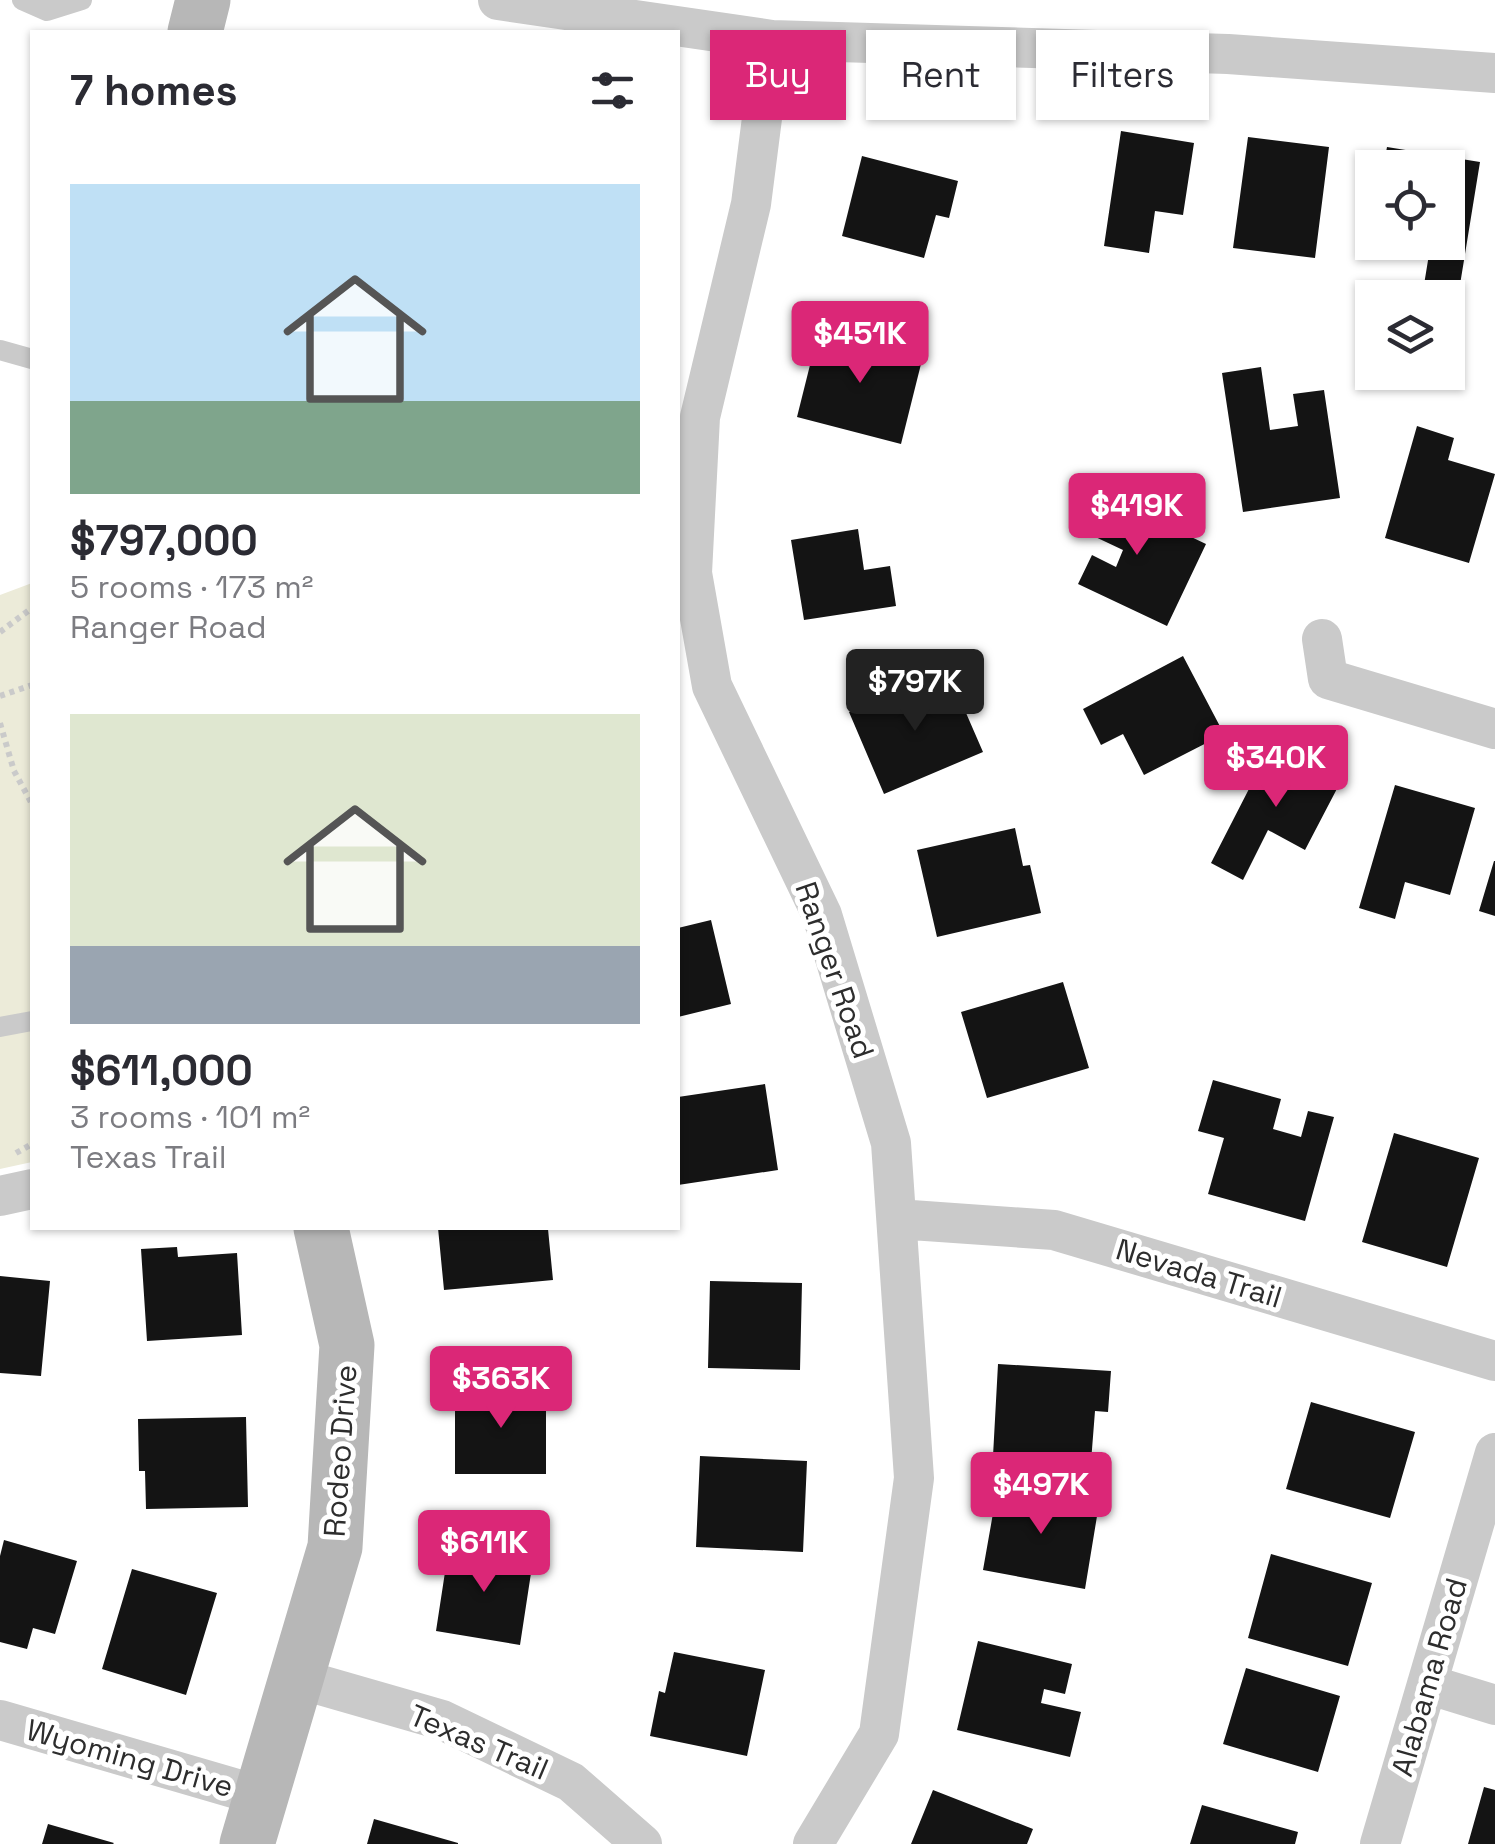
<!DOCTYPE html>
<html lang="en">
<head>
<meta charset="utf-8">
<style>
	:root { --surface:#fff; --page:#f7f7f7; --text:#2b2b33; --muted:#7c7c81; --accent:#db2777 }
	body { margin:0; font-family:"Space Grotesk",sans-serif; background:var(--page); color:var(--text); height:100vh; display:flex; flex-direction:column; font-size:38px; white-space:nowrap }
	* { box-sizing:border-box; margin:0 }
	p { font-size:32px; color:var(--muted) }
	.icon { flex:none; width:55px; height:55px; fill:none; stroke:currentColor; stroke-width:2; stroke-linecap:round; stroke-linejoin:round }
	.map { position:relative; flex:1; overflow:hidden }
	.drawer { position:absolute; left:30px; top:30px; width:650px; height:1200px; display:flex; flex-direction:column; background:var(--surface); border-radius:0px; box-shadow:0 2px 8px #0004 }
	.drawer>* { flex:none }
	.hud { position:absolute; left:710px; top:30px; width:635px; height:90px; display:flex; gap:20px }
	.tools { position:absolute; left:1355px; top:150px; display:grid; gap:20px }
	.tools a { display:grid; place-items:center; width:110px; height:110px; border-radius:0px; background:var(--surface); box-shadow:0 2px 8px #0004; font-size:50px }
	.price { position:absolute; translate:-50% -85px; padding:0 22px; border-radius:10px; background:var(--accent); color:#fff; font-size:32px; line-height:65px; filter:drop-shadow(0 2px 5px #0008) }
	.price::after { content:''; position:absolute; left:50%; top:60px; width:30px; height:22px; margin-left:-15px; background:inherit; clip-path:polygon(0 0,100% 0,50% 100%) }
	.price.current { background:#222; color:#fff }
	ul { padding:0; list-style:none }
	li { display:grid; align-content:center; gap:20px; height:530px; padding:0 40px }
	li span { display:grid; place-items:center; height:310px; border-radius:0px; color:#555 }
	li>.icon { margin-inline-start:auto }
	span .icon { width:180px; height:180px; fill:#fffc; stroke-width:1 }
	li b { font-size:42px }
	h2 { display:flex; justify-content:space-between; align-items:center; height:120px; padding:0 40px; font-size:42px }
	.pill { padding:0 35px; border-radius:0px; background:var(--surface); box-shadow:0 2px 8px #0004; font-size:35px; line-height:90px }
	.pill.current { background:var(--accent); color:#fff }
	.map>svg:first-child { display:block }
</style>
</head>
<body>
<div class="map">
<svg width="1495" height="1844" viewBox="0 0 1495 1844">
	<rect width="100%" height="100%" fill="#fff"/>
	<path fill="#ecebd9" d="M32,583V1162L0,1169V595Z"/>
	<path fill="#141414" d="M1121,131L1194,143L1183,215L1155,211L1149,253L1104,246Z
		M1248,137L1329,147L1315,258L1233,248Z
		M1387,147L1480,162L1458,297L1423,291L1431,242H1448V168H1383Z
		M862,156L958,181L949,218L936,215L924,258L842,236Z
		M819,329L923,356L901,444L797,417Z
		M1261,367L1270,430L1298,426L1293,394L1324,390L1340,498L1243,512L1222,373Z
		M1417,426L1454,438L1448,460L1495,474L1469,563L1385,538Z
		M1088,488L1206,544L1167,626L1078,584L1092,555L1116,567L1123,550L1070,525Z
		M858,529L864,570L890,566L896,606L804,620L791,540Z
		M1183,656L1224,734L1144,775L1123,734L1101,745L1083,709Z
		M940,674L956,709L963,706L983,752L884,794L849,712Z
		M1271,746L1341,781L1305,850L1268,830L1243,880L1211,863Z
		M1395,785L1475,808L1450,895L1405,882L1395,919L1359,908Z
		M1015,828L1023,866L1030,865L1041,913L937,937L917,850Z
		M1494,861H1495V916L1479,911Z
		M711,920L731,1004L678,1017V928Z
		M1063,982L1089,1068L987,1098L961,1012Z
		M1213,1080L1281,1099L1273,1129L1301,1137L1308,1111L1334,1117L1305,1221L1208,1194L1224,1138L1198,1131Z
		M765,1084L778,1170L678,1185V1097Z
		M1394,1133L1479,1158L1447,1267L1362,1242Z
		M438,1228L548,1229L553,1280L444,1290Z
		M177,1247L178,1257L237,1253L242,1335L147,1341L141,1249Z
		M0,1276L50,1281L41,1376L0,1373Z
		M710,1281L802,1283L800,1370L708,1368Z
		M998,1364L1111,1371L1108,1412L1095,1411L1091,1462L993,1456Z
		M455,1388H546V1474H455Z
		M1311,1402L1415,1432L1390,1518L1286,1489Z
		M246,1417L248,1507L146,1509L145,1471H139L138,1419Z
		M700,1456L807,1461L803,1552L696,1547Z
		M998,1485L1099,1504L1085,1589L983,1570Z
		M4,1540L77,1561L55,1634L33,1628L27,1649L0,1642V1556Z
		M449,1546L533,1560L520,1645L436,1631Z
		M1271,1554L1372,1583L1348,1666L1248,1638Z
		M132,1569L217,1593L186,1695L102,1669Z
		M978,1641L1072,1664L1065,1694L1044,1689L1041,1703L1081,1712L1070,1757L957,1730Z
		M674,1652L765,1670L747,1756L650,1736L659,1691L665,1693Z
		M1246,1668L1340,1696L1318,1772L1223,1744Z
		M1484,1787L1495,1790V1844H1468Z
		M933,1790L1033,1829L1027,1844H911Z
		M1202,1805L1298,1832L1295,1844H1190Z
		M374,1819L458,1843V1844H367Z
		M48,1824L114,1843L113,1844H42Z"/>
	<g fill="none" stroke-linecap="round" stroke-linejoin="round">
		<path stroke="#cacaca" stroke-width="6" stroke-dasharray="5 5" stroke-linecap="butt" d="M0,632L32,608
			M0,696L32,685
			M0,723L14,771L32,804
			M16,1153L32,1144"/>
		<path stroke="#cacaca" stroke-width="20" d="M22,0L47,11L82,0
			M0,350L32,359
			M0,1027L32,1021"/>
		<path stroke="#cacaca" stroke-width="40" d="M498,0L772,40L1228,54L1495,73
			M772,40L751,204L700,417L692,573L712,686L822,915L891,1143L914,1478L879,1734L813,1844
			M1322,639L1328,679L1495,729
			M0,1196L32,1189
			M897,1219L1054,1230L1495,1361
			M296,1678L442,1720L571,1782L642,1844
			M1427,1684L1495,1705
			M0,1720L261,1796
			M1380,1844L1495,1453"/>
		<path stroke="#b7b7b7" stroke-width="55" d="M195,32L203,0
			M247,1844L335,1547L347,1345L321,1228"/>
	</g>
	<g text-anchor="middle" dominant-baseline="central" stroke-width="10" stroke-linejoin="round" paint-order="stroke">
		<g font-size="30" fill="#2d2d2d" stroke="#fff">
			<text transform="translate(835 970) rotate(71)">Ranger Road</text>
			<text transform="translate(1199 1273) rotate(17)">Nevada Trail</text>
			<text transform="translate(340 1451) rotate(-86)">Rodeo Drive</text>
			<text transform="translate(1429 1677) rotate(-74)">Alabama Road</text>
			<text transform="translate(479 1742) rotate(23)">Texas Trail</text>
			<text transform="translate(130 1758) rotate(16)">Wyoming Drive</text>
		</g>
	</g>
</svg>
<div class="tools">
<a><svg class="icon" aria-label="locate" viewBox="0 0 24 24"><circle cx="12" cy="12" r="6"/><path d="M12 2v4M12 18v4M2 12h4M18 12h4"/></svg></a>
<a><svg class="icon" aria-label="layers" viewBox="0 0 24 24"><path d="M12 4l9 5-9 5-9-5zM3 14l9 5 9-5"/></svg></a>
</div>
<b class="price" style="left:860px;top:386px">$451K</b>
<b class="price" style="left:1137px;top:558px">$419K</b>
<b class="price current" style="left:915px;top:734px">$797K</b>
<b class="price" style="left:1276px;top:810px">$340K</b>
<b class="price" style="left:501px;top:1431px">$363K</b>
<b class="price" style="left:1041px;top:1537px">$497K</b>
<b class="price" style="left:484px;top:1595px">$611K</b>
<div class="hud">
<a class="pill current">Buy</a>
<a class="pill">Rent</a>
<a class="pill">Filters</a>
</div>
<section class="drawer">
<h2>7 homes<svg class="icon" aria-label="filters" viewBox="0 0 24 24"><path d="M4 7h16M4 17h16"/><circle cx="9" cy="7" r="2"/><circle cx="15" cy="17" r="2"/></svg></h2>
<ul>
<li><span style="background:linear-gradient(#bfe0f5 70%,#7fa58c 0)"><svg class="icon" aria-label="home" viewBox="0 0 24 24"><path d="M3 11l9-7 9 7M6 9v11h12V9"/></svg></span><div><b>$797,000</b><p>5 rooms · 173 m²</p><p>Ranger Road</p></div></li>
<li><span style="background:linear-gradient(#dfe7d0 75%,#9aa5b1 0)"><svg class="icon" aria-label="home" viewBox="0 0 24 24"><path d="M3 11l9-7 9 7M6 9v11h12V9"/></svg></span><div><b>$611,000</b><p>3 rooms · 101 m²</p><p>Texas Trail</p></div></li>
</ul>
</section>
</div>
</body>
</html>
